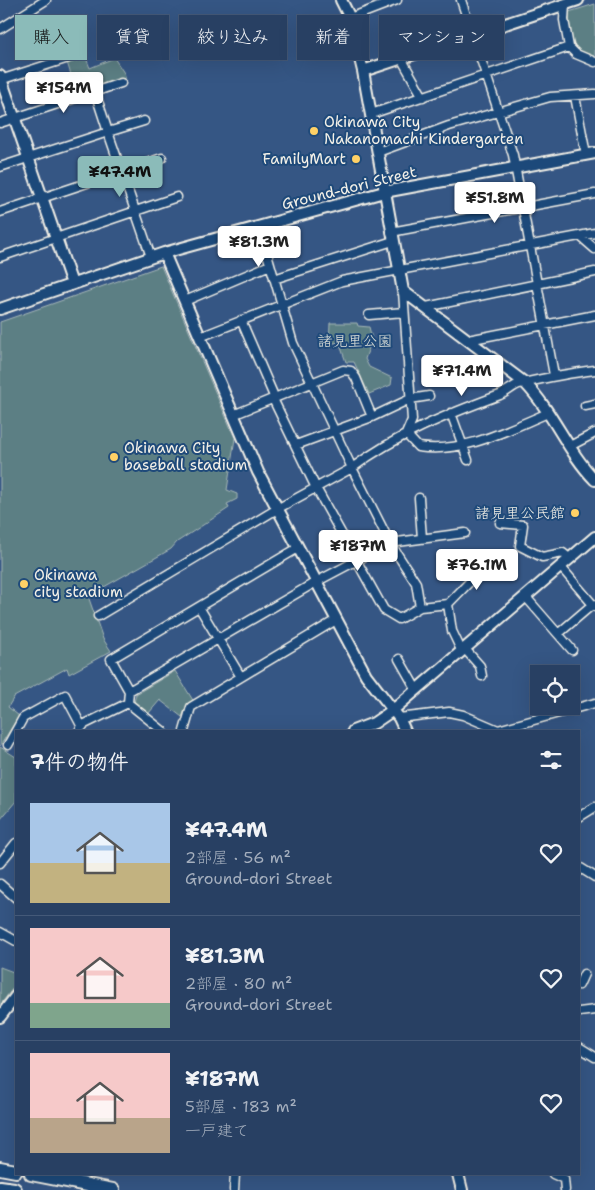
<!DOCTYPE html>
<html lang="ja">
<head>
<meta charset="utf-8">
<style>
	:root { --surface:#284063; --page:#344b6c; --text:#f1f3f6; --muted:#a5afbe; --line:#445978; --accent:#8bbbb9 }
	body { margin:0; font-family:"Shantell Sans","Klee One",sans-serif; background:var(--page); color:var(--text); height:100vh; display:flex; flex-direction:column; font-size:19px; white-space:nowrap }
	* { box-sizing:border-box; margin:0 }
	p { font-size:16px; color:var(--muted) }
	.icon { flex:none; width:28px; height:28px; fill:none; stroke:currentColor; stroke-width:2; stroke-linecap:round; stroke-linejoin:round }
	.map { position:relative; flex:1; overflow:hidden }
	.sheet { position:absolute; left:15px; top:730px; width:565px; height:445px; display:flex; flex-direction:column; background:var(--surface); border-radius:0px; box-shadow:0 5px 20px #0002,0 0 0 1px var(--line) }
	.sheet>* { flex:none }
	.hud { position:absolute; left:15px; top:15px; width:565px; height:45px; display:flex; gap:10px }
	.controls { position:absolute; left:530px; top:665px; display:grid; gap:10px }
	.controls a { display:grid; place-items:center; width:50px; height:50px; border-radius:0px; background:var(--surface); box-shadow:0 5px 20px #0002,0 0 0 1px var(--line); font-size:25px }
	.price { position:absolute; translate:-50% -42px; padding:0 11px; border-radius:5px; background:#fff; color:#222; font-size:16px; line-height:32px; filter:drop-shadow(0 1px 2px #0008) }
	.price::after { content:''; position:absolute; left:50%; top:30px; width:15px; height:11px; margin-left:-8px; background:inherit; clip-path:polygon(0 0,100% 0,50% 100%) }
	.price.on { background:var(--accent); color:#111 }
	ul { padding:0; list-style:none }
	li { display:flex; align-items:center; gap:15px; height:125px; padding:0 15px }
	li+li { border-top:1px solid var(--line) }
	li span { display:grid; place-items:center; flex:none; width:140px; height:100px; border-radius:0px; color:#555 }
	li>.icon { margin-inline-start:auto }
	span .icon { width:60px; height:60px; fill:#fffc; stroke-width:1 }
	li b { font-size:21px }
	h2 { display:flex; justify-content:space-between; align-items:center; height:60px; padding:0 15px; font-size:21px }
	.tag { padding:0 18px; border-radius:0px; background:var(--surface); box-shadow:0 5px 20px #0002,0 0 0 1px var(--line); font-size:18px; line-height:45px }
	.tag.on { background:var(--accent); color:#111 }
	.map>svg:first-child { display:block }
</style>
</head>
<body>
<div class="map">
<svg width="595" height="1190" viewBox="0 0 595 1190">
	<rect width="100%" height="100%" fill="#355684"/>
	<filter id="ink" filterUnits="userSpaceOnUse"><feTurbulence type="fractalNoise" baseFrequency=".02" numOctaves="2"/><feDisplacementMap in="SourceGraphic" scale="10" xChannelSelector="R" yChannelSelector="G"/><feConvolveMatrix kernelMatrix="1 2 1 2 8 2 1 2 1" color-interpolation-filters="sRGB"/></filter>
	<g filter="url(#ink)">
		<path fill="#5b7f84" stroke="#a8b8b6" d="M595,4V59C569,47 570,38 569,12Z
			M84,53L90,68L114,58L124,73L126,81L78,97L66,59Z
			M161,266L235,438L227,490L237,494V499L227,504L229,508L177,542L171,549L88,596L103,639L111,651L69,674L67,668L14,697L8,707L19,716L0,746V322Z
			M330,323H357L358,326L369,327L372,339L365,359L369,367L392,378L391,385L369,394L354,362H346L339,342L329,344Z
			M175,671L194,702L186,707L182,717L160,700L148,714L134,703L136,694Z
			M0,747L16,757V801L0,820Z
			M0,967L16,973V984L0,1005Z"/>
		<path fill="#4675a2" stroke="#8ca7be" d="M266,17L273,45L260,48L253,21Z"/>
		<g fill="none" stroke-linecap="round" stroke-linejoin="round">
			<defs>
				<path id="minor" d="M461,0L513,155L554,375
					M565,4L564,20L569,47
					M350,18L397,0
					M0,29L46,0
					M401,58L423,97
					M0,80L81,54
					M95,92L108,132L144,121
					M575,96L586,155
					M371,114L569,47L576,54L595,62
					M0,123L121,83
					M378,152L449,126L550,97L595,94
					M0,167L108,132L151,257
					M0,212L162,158
					M259,226L293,343L352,468C396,435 448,414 500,395C507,392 513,386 519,384C545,378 569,373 595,370
					M391,232L595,194
					M580,236L595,249
					M0,257L177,197
					M274,279L393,241
					M403,291L412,420L406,434
					M185,301L270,265
					M426,307L595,272
					M369,315L404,312
					M241,320L273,394L274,401L316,488L384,610L399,619L420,607
					M200,337L342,281L595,233
					M468,340L595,315
					M585,406L595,404
					M451,413L468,460
					M233,415L343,370L351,371L356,378L372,417
					M406,434L418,447C464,454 507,430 548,413
					M296,445L372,417L410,399L429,396
					M570,446L595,433
					M419,498L422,538
					M500,523L523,525L520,546L542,557L563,553L569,558
					M560,566L595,607
					M525,596L572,650
					M448,604L490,561
					M199,607L241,677
					M98,616L277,509L352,468L390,543L416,583L420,607L448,604L452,631L461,650
					M558,634L593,604
					M464,648L480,666L482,676
					M399,659L416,689
					M129,691L316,582L390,543L465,533
					M128,703L129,691L111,659L298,548
					M128,703L163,731
					M399,718L449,712L463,715L498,730L595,703
					M79,731L83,725L128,703
					M184,731L191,707L336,620
					M8,745L23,718L65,695L82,727
					M579,817L595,807
					M0,863L16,843
					M579,867L595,877
					M0,884L16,898
					M0,932L16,941
					M579,985L584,974
					M579,1012L595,1010
					M579,1047L595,1057
					M553,1174L564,1179L565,1190
					M234,1190L235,1174"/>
				<path id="tertiary" d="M341,0L350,18L363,71L403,291L525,383C553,412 567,451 595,480
					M363,71L578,0
					M0,76L72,284
					M164,253L258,472L366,675L399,718L405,731
					M0,309L164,253L384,192L595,153
					M353,731L374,723L393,710L595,537
					M0,1017L16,996
					M458,1174L462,1190"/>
				<path id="primary" d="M0,1168L16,1171
					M31,1174L113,1190"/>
				<path id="motorway" d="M0,1188L14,1190"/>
			</defs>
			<use href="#minor" stroke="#f4f1e8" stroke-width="11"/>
			<use href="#tertiary" stroke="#f4f1e8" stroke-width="14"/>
			<use href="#primary" stroke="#f4f1e8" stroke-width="16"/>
			<use href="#motorway" stroke="#f4f1e8" stroke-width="18"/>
			<use href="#minor" stroke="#1f4a7a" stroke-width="8"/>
			<use href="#tertiary" stroke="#1f4a7a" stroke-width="10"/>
			<use href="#primary" stroke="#1f4a7a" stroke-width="12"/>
			<use href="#motorway" stroke="#1f4a7a" stroke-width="14"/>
		</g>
	</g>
	<g fill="#ffd166" stroke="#1f4a7a" stroke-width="2">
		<circle cx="314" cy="131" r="5"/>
		<circle cx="356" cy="159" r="5"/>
		<circle cx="114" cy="457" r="5"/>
		<circle cx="575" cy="513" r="5"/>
		<circle cx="24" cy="584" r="5"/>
	</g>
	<g text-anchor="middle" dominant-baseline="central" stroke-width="4" stroke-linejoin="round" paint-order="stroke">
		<g font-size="15" fill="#f4f1e8" stroke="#1f4a7a" text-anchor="start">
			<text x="324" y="122">Okinawa City<tspan x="324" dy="17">Nakanomachi Kindergarten</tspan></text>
			<text x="346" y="159" text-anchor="end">FamilyMart</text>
			<text x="124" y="448">Okinawa City<tspan x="124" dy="17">baseball stadium</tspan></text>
			<text x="565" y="513" text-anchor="end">諸見里公民館</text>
			<text x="34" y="575">Okinawa<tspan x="34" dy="17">city stadium</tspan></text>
		</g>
		<g font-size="15" fill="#f4f1e8" stroke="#1f4a7a">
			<text transform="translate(349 188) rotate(-14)">Ground-dori Street</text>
		</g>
		<g font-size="15" fill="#dde0d9" stroke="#1f4a7a">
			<text x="355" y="341">諸見里公園</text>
		</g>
	</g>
</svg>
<div class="controls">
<a><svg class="icon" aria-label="locate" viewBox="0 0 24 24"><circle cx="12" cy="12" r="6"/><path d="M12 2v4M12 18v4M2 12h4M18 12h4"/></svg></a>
</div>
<b class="price" style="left:64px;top:114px">¥154M</b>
<b class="price on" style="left:120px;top:198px">¥47.4M</b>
<b class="price" style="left:495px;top:224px">¥51.8M</b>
<b class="price" style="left:259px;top:268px">¥81.3M</b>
<b class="price" style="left:462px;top:397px">¥71.4M</b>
<b class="price" style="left:358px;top:572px">¥187M</b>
<b class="price" style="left:477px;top:591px">¥76.1M</b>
<div class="hud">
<a class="tag on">購入</a>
<a class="tag">賃貸</a>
<a class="tag">絞り込み</a>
<a class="tag">新着</a>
<a class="tag">マンション</a>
</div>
<section class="sheet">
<h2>7件の物件<svg class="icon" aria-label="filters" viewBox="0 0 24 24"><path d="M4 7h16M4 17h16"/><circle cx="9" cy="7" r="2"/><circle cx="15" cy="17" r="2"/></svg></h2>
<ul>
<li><span style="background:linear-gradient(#a9c7e8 60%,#c2b280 0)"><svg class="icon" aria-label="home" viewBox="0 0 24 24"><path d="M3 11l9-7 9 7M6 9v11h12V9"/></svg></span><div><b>¥47.4M</b><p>2部屋 · 56 m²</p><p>Ground-dori Street</p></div><svg class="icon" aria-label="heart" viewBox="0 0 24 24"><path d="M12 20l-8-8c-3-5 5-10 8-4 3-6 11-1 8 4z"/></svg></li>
<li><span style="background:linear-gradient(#f6c9c9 75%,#7fa58c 0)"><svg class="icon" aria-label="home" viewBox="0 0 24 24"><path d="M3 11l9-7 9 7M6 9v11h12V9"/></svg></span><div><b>¥81.3M</b><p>2部屋 · 80 m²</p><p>Ground-dori Street</p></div><svg class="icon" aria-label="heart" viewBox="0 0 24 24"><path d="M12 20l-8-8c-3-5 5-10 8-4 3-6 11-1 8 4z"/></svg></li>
<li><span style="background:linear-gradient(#f6c9c9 65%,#b9a48a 0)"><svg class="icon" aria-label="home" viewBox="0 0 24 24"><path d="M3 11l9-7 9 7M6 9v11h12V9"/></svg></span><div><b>¥187M</b><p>5部屋 · 183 m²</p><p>一戸建て</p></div><svg class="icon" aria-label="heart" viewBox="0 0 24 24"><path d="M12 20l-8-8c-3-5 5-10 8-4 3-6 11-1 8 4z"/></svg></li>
</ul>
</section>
</div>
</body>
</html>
